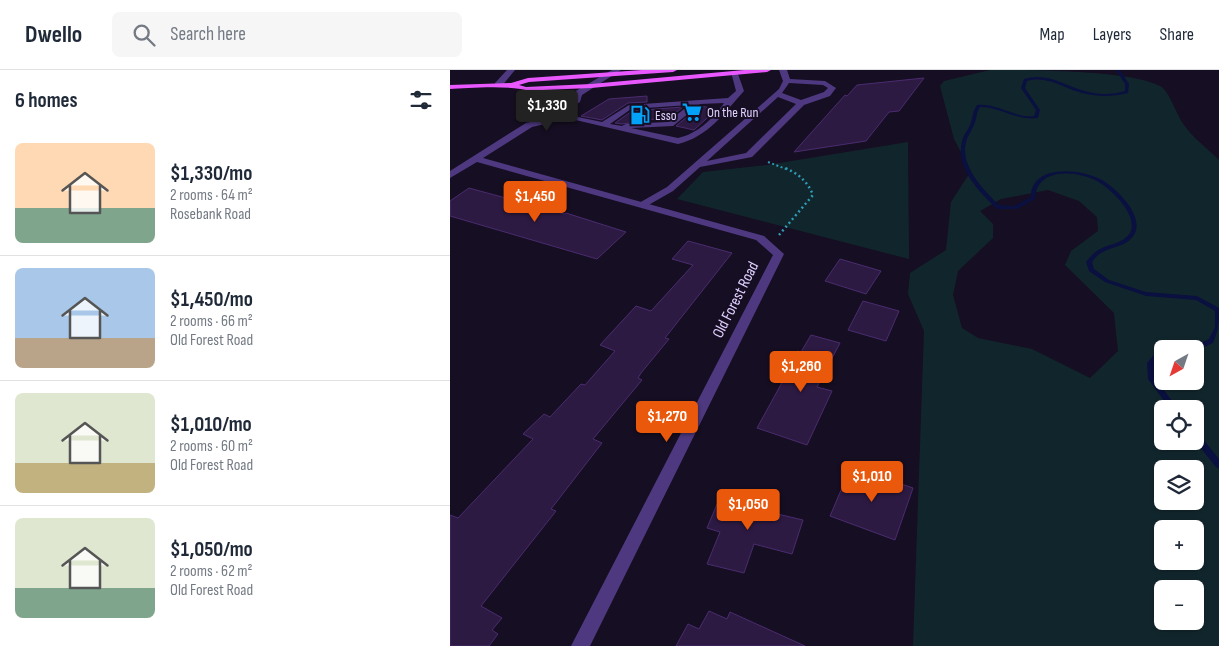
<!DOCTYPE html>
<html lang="en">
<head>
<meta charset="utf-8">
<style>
	:root { --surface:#fff; --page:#f6f6f7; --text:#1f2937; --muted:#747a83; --line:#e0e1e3; --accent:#ea580c }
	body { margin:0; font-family:"Sofia Sans Condensed",sans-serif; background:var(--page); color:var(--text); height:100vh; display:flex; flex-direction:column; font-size:19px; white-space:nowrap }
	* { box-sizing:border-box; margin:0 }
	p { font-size:16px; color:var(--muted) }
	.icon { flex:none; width:28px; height:28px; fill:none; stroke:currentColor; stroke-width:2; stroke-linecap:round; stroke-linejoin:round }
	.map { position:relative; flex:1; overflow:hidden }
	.drawer { display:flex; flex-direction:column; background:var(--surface); width:450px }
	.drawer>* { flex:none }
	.needle { width:32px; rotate:220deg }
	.tools { position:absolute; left:704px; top:270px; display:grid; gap:10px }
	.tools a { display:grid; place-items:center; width:50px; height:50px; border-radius:8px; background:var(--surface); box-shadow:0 1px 4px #0004; font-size:25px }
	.price { position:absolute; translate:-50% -42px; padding:0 11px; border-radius:5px; background:var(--accent); color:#fff; font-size:16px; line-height:32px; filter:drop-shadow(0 1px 2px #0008) }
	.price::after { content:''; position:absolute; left:50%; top:30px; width:15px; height:11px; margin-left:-8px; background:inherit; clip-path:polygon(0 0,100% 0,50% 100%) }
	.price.on { background:#222; color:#fff }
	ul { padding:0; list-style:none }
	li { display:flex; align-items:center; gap:15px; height:125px; padding:0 15px }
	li+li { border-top:1px solid var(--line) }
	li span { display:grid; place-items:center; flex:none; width:140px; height:100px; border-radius:8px; color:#555 }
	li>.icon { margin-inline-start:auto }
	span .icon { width:60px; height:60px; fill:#fffc; stroke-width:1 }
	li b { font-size:21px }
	h2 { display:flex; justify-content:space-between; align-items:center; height:60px; padding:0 15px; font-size:21px }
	header { display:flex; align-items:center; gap:30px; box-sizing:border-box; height:70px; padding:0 25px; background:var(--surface); border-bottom:1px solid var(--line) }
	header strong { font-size:24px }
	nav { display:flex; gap:28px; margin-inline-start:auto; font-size:18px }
	.search { width:350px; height:45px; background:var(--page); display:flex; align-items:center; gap:12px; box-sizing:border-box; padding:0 18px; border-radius:8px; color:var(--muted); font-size:19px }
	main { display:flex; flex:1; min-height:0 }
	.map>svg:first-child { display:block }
</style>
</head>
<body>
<header>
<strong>Dwello</strong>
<div class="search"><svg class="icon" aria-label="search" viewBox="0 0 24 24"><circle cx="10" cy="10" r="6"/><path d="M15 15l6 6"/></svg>Search here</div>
<nav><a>Map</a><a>Layers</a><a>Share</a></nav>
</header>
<main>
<section class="drawer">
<h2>6 homes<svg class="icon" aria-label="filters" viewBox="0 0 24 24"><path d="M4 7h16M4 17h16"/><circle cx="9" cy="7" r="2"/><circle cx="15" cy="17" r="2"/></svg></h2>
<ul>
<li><span style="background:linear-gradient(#ffd9b3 65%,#7fa58c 0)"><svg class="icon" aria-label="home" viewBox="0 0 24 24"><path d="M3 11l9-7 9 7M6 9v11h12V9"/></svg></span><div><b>$1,330/mo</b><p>2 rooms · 64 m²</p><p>Rosebank Road</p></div></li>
<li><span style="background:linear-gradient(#a9c7e8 70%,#b9a48a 0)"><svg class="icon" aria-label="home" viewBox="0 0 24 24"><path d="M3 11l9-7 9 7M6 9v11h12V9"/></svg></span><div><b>$1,450/mo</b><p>2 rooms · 66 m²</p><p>Old Forest Road</p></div></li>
<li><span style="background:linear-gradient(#dfe7d0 70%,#c2b280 0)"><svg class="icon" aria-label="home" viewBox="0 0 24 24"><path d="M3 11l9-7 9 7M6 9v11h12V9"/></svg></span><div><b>$1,010/mo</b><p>2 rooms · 60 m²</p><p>Old Forest Road</p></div></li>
<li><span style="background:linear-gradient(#dfe7d0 70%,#7fa58c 0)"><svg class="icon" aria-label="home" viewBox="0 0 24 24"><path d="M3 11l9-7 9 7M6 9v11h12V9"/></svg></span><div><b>$1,050/mo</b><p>2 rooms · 62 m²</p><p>Old Forest Road</p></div></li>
</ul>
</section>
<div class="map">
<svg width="769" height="576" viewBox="0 0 769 576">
	<rect width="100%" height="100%" fill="#160e22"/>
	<path fill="#11262c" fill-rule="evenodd" d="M540,0C578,0 687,0 713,18C722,28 726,44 734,55C743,68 758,79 769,90V576H463L474,261L458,224L460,203L496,180L501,132L521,101L504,69L490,16L494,11ZM598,120L629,131L647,147L648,161L621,181L615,195L664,243L668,281L640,308L582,279L528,268L512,258L503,225L508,201L543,168V154L530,141L551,129ZM712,279H745V311H712ZM712,339H745V371H712ZM712,399H745V431H712ZM712,459H745V491H712ZM712,519H745V551H712Z
		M458,72L459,189L227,129L253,102L317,95Z"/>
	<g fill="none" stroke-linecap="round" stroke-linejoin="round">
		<path fill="#0a103f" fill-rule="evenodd" d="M666,0H670L679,14L678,23C663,27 648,27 632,23C613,18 597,5 577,11L575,18L590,40L588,48C566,51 551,37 530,37C526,43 527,49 524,55C522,60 519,64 517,69C508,95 533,119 549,135L564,136L581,127C581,124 581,119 583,116C593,95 633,100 650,109C664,116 694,144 685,163C679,176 664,176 653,182C648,184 645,188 642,192L644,199L659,210L696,222L747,226L769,238C769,253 769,259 763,273L745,281V279H724L727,276H744L759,269L765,257V241L746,230L696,226L655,212L639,201L636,192C640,187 644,182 650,179C659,174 674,173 680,163C689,145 661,119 647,111C631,103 601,98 589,115C586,119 586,124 585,129L567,139H548L546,138C529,121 505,98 512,71C513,66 517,61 519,57C523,49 522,42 527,35C548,33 564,48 584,46L586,40L571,18L574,9C599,2 612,15 635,21C648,25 662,25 675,21V14Z
			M712,277L715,279H712V284L704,294L705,308L728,339H720L698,309L697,293L710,278Z
			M745,362L748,363L769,389V399L766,397L745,371Z"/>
	</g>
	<path fill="#2d1a43" stroke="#4a2c6f" d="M474,8L449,41L439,42L416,71L344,82L395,25L397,26L407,15Z
		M197,26V32L178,33L152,50L131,46L159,29Z
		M250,36L267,39L244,60L226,56Z
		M233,37L217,50L196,49V51L172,54L165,53L182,41Z
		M19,118L114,144L116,143L176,162L147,189L0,146V131Z
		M238,171L282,183L215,268L219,269L191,303L188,308L192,310L143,369L152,373L101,439L106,441L31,536L52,548L42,560L48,564L39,576H0V445L8,448L83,369L73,364L94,344L100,347L131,314L135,315L165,281L150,275L186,236L201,241L243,195L222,189Z
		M390,189L431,201L416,224L375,211Z
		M413,231L449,241L436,271L398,260Z
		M361,265L390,273L367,317L382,321L357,375L307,358L340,298L338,297L347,281L351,282Z
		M401,397L463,418L445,470L380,446Z
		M273,420L306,428L302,438L353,450L342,484L304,474L294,503L257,494L270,462L257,458Z
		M259,541L277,549L280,542L355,576H226L238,554L249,559Z"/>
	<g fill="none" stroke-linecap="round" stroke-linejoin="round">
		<path stroke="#2f9ab3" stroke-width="2" stroke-dasharray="2 2.5" stroke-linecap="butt" d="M318,92L336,99"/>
		<path stroke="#2f9ab3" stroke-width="2.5" stroke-dasharray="2 3" stroke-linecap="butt" d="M329,165L363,125C357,110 347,103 333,97"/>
		<path fill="#4e3981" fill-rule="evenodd" d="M57,0H65L51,17H45V13Z
			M329,0H337L340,9L375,11L386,18L380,26L354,35L302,87L250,97L223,121L195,137H189V133L217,117L329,19L333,11ZM339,13L373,15L378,18L374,22L351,30L332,23ZM328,27L346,34L296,83L257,91Z
			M281,2L288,4L294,21C274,43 258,67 228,74L100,44L104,42L152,52L179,35L278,28L286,21ZM274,33C263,49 247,64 228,68L181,58L223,56L250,34ZM239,35L218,52L176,54L172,56L160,54L181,39Z"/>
		<path fill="#4e3981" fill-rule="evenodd" d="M162,0H171L132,25L130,32L95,54L82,57L33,88L314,166L334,184L140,576H121L323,185L306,170L27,92L0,108V101L76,53L89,50L124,29L117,26Z"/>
		<path fill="#e958fe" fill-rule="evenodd" d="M192,0H227L223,2L79,12L69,15L76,17L141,14L294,0H321L317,2L141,18L93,20L101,24L104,30L95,45H92L88,43L96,30C83,12 22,18 0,19V15L61,13L78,8Z"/>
	</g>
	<defs>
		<symbol id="supermarket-bare" viewBox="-9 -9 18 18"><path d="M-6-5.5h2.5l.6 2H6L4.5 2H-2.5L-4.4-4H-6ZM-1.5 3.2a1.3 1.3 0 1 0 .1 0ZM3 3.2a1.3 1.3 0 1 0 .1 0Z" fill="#02a2f8" stroke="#160e22" stroke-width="2.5" paint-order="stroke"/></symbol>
		<symbol id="fuel-bare" viewBox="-9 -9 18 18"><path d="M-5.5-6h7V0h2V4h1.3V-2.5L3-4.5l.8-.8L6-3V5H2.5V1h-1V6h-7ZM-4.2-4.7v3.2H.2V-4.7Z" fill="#02a2f8" stroke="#160e22" stroke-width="2.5" paint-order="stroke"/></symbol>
	</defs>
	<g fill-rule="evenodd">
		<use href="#supermarket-bare" x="228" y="28" width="28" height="28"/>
		<use href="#fuel-bare" x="176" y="31" width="28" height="28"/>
	</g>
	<g text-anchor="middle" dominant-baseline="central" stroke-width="4" stroke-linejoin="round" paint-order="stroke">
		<g font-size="14" fill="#e1d0ff" stroke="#160e22" text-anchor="start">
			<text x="257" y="42">On the Run</text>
			<text x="205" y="45">Esso</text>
		</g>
		<g font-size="16" fill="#e1d0ff" stroke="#160e22">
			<text transform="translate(286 230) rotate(-63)">Old Forest Road</text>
		</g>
	</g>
</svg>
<div class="tools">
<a><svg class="needle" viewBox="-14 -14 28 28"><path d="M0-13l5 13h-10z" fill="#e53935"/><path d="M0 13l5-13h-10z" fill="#747a83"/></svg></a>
<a><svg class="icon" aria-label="locate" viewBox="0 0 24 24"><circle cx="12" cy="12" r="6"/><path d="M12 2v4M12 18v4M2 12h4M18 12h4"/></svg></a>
<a><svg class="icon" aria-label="layers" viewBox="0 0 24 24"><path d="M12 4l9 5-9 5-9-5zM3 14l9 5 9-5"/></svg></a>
<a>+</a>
<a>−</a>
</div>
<b class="price on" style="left:97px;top:62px">$1,330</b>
<b class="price" style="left:85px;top:153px">$1,450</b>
<b class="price" style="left:351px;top:323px">$1,260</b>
<b class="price" style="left:217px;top:373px">$1,270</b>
<b class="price" style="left:422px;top:433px">$1,010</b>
<b class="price" style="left:298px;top:461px">$1,050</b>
</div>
</main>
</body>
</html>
